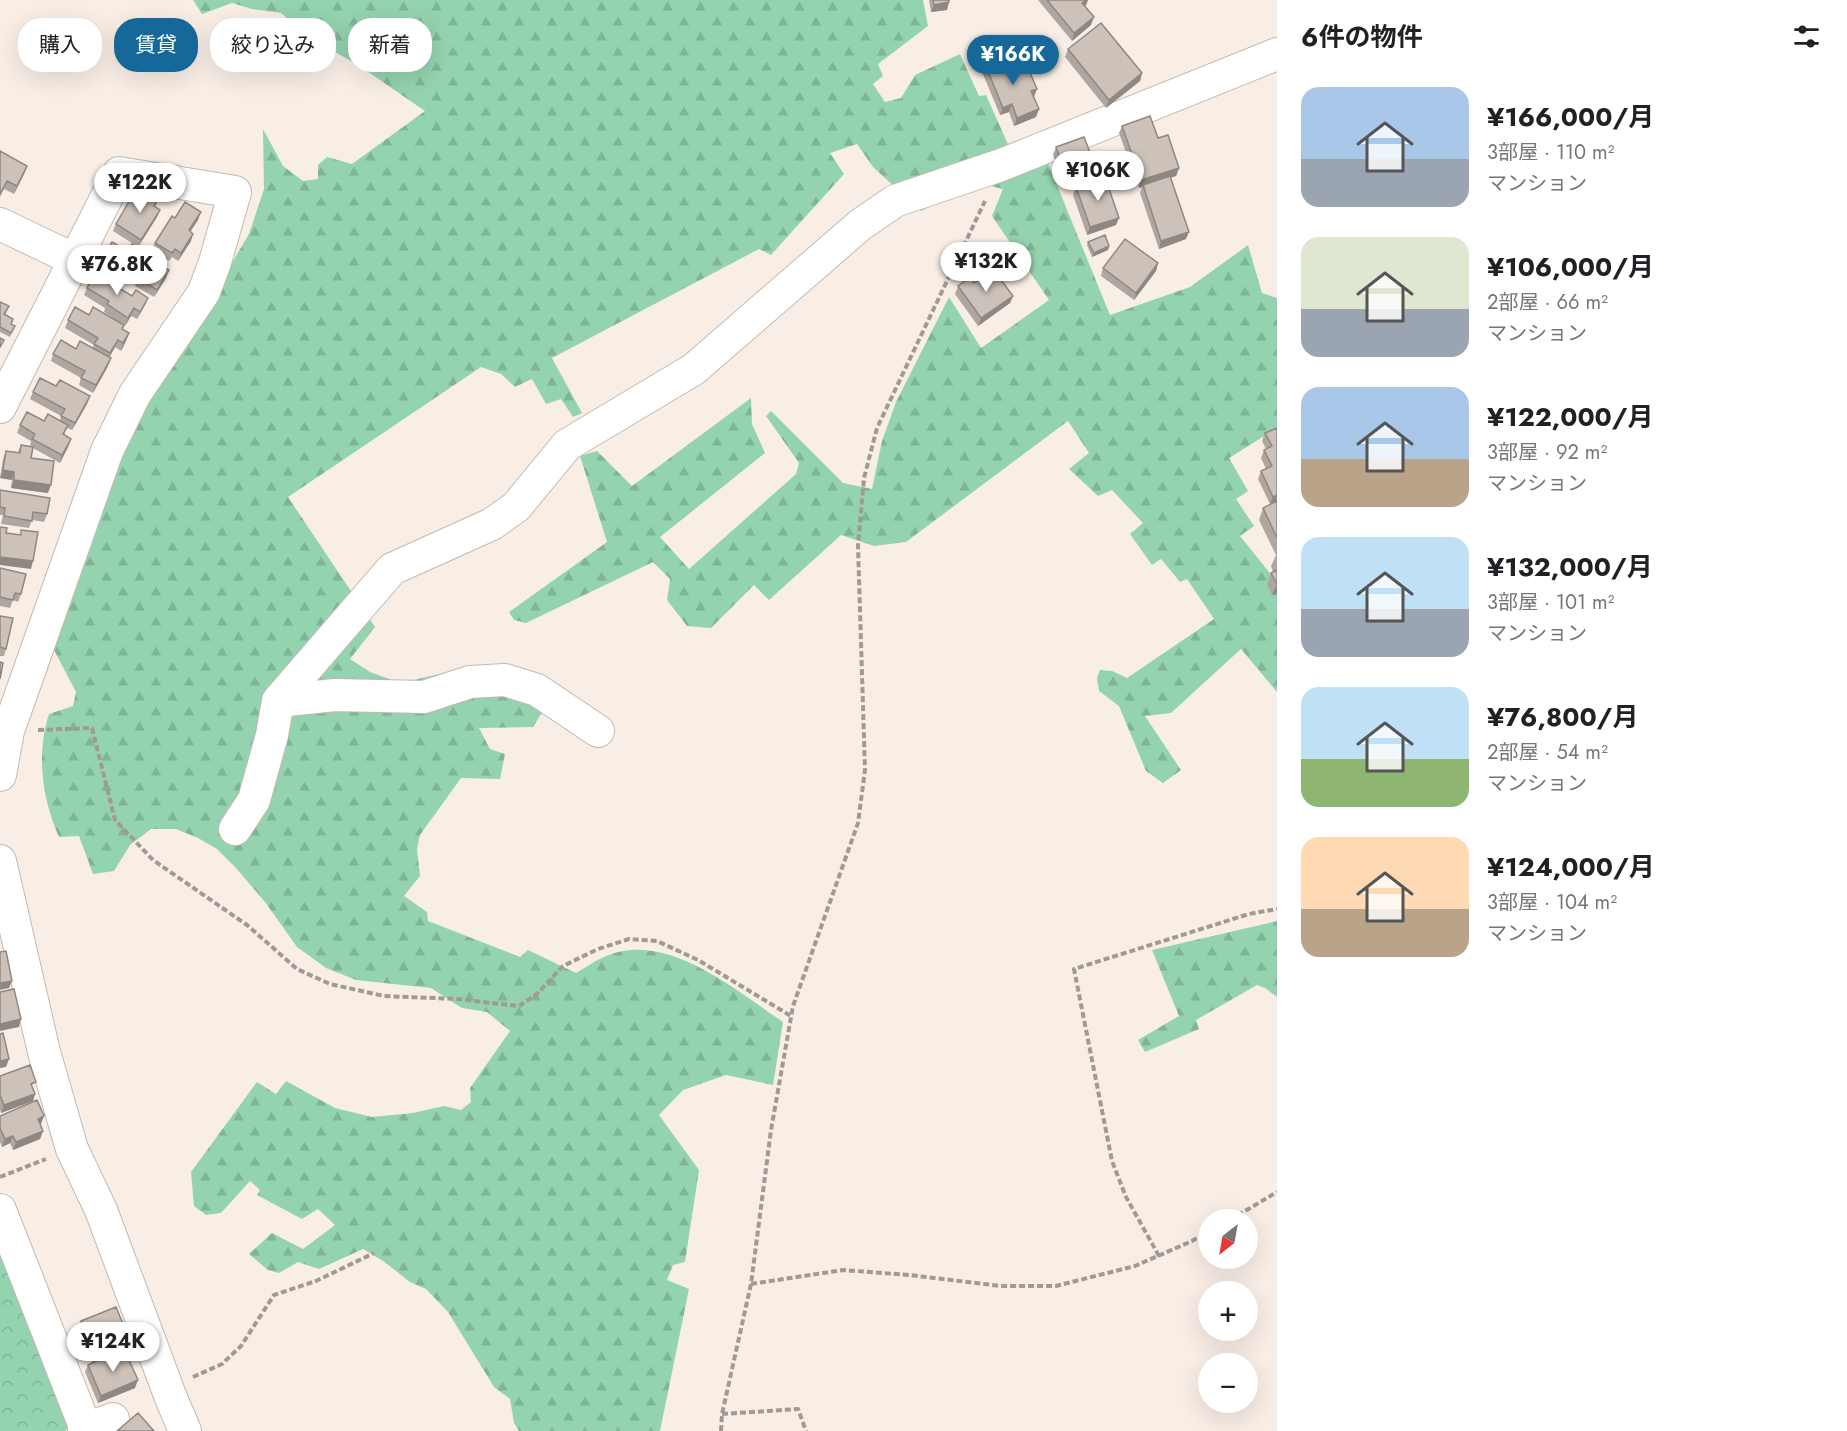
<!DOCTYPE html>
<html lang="ja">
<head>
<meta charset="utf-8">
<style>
	:root { --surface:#fff; --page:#f6f6f6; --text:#202124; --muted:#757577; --accent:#16689a }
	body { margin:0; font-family:Jost,"Noto Sans JP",sans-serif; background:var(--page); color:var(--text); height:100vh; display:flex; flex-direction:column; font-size:22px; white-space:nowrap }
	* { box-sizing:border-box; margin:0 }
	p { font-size:20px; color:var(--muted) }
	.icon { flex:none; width:33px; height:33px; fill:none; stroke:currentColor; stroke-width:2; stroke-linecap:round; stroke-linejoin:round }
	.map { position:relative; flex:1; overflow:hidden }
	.drawer { display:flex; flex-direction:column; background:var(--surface); width:570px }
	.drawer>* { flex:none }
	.hud { position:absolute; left:18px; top:18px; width:570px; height:54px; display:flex; gap:12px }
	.needle { width:39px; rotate:211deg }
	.fabs { position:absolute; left:1198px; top:1209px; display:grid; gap:12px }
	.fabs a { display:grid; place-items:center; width:60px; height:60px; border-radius:50%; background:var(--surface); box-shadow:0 6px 24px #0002; font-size:30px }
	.price { position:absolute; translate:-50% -51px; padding:0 14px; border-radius:21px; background:#fff; color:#222; font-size:20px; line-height:39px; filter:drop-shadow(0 2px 3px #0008) }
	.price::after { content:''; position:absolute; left:50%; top:36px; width:18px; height:14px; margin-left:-9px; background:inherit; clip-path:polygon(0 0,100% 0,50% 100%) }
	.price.current { background:var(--accent); color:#fff }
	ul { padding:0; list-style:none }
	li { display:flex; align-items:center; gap:18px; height:150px; padding:0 24px }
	li span { display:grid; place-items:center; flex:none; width:168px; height:120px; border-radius:18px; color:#555 }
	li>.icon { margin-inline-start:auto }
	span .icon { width:72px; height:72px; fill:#fffc; stroke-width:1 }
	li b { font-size:26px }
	h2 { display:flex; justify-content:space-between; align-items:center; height:72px; padding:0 24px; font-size:26px }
	.tag { padding:0 21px; border-radius:24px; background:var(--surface); box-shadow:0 6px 24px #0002; font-size:21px; line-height:54px }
	.tag.current { background:var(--accent); color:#fff }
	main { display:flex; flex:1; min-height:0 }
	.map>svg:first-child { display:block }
</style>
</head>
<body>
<main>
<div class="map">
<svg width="1277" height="1431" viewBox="0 0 1277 1431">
	<defs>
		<pattern id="forest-firs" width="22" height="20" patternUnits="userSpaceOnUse" patternTransform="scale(1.5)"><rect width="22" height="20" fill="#94d3af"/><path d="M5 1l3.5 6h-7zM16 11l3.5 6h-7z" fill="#7fb596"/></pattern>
		<pattern id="park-crowns" width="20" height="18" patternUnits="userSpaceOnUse" patternTransform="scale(1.5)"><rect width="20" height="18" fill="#94d3af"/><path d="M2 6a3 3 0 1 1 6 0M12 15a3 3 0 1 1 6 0" fill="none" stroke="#7fb596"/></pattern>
	</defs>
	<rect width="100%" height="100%" fill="#f9eee6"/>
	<path fill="url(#forest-firs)" d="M193,0H923L928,26L878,64L883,76L873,84L885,102L901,98L915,75L960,54L979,96L986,95L1011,151L1039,141L1110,315L1190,287L1248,245L1262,293L1277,298V428L1229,458L1248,491L1236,499L1254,526L1240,536L1277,582V692L1241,649L1171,713L1145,716L1181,770L1163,783L1146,771L1119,706L1099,691L1097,678L1100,670L1112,671L1127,678L1214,619L1187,579L1180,582L1161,559L1152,565L1130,534L1143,523L1112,490L1098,496L1069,469L1089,453L1068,421L906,542L874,546L841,535L769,600L754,585L711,628L687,626L667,600L670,579L653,562L526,623L514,620L509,612L607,542L580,456L597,451L632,486L751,398L752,424L765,453L660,537L689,569L796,474L799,463L766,416L771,411L843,483L872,489L882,441L896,402L949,297L981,348L1049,300L992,216L1003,189L978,183L921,211L873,167L857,144L830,153L844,174L771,255L759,249L552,358L582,413L573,417L561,399L546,404L532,379L515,387L501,374L481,367L288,497L375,627L350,659L370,672L400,683L474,666L513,670L553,695L533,727L479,728L490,749L505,754L500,779L461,778L420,835L417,849L420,876L404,896L427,912L428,921L520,957L528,950L576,973C585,968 594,961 604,957C665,929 735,990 783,1022L773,1085L726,1075L683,1090L659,1115L699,1170L685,1262L673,1265L667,1280L689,1289L660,1431H519L514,1423L510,1399L494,1387L448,1312L426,1289L410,1282L383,1261L363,1249L319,1269L298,1262L279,1273L268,1270L249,1254L272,1233L303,1249L335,1225L318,1209L302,1219L257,1195L260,1190L250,1181L221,1213L206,1215L194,1206L191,1172L257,1082L276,1094L286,1081L335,1108L372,1117L413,1113L444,1106L461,1110L471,1102L470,1088L510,1031L487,1012L462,1008L431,988L356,980L326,968L297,947L265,902L236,868L217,849L198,838L176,829H151L130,845L114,871L93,874L79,836L59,837C42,799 36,754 49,714L73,706L76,692L54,650L81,566L135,411L210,300L249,234L264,189L263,129L283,166L303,181L318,179V165L327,157L352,164L425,111L358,65L310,38L281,13L252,9L232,3L202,14Z
		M1277,921V997L1265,988L1257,985L1196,1020L1199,1029L1145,1052L1138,1040L1179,1016L1152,950Z"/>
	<path fill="url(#park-crowns)" d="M0,1247L70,1427L65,1431H0Z"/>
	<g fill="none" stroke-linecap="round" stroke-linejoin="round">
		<defs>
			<path id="minor" d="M0,224L75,260
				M0,407L119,173L235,192L215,262L204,292L135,394L107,451L8,731L0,775
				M278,701L392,569L492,524L516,507L567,445L694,369L860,225L895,201L1001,165L1277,54
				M235,829L254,800L272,735L278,701L335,695L424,697L470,682L505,680L537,690L598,731
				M0,861L44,1052L72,1149L101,1210L171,1398L185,1431
				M0,1210L86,1429L84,1431
				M86,1429L113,1419"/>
		</defs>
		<use href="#minor" stroke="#c3b9b1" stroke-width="34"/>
		<path stroke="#a19993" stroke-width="4" stroke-dasharray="6 3" stroke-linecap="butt" d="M38,730L92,728L115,820L153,860L247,925L297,969L330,984L384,996L457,999L519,1006L537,994L563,966L598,949L629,939L657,941L698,960L791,1016
			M0,1177L46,1159
			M1230,1220L1277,1192
			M1159,1256L1126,1197L1112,1161L1074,969L1249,914L1277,909
			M751,1284L843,1270L909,1275L1001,1286H1056L1135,1266L1192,1241L1209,1231
			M193,1377L222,1364L241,1346L274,1295L316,1281L374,1253
			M722,1414L798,1409L806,1431
			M721,1431L722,1414L751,1284L771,1130L793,1006L858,823L865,770L858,546L864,478L877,428L985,201"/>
		<use href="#minor" stroke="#fff" stroke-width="32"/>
	</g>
	<path fill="#afa79f" d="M929,0H950H949L947,10L931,12Z
		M1038,0H1088L1086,5L1085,6L1091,25L1072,41Z
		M1068,49L1142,73L1140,81L1106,108L1065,57Z
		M983,59L1001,71L1037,89L1034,97L1039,109L1036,117L1014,126L1009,112L1000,115L980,67Z
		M1122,126L1158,138L1179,168L1176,176L1171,177L1186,239L1159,249L1140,193L1142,187L1139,188L1119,133Z
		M1056,147L1096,168L1093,176L1065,186L1053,155Z
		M0,151L27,166L24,174L14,194L4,189L0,197Z
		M1076,187L1116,225L1087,235L1073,195Z
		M160,195L155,207L160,210L157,217L138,247L113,231L116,224L137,202Z
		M175,218L198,220L190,231L191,241L178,261L172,257L169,261L152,250L155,243Z
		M1088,242L1109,246L1108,250L1092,257L1087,245Z
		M105,253L142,260L166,278L154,297L135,286L137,281L102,261Z
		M1158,263L1156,271L1134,300L1101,276L1103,268Z
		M974,283L1013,296L1010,303L978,326L955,294L958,286Z
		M87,288L145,305L137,319L131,316L125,326L104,312L105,308L84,295Z
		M0,302L9,306L5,315L11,324L15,326L10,337L0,332Z
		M89,315L124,325L123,329L129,333L126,341L121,351L115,347L109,358L108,366L93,393L79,385L81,378L51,361L53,354L76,349L92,348L94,345L65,328L68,320Z
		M33,392L87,404L72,430L67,428L64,435L71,439L68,447L60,463L33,448L31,458L48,493L11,488L12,480L0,478L3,459L6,451L18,452L21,445L30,446L31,441L17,433L20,425L44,421L60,420L61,416L30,399Z
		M1277,428V501L1270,504L1258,479L1261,471L1266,469L1261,458L1264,450L1266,449L1262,441L1265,433Z
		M0,490L47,514L44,522L32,520L29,528L1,524L3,515H0Z
		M1277,501V593L1272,595L1267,584L1271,573L1273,572L1271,566L1276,555L1259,520L1263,508Z
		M0,568L21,594L18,602L13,600L10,608L0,606Z
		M0,616L6,649L4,656H0Z
		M0,1076L33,1089L35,1094L33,1101L1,1113L0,1110Z
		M0,1116L41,1124H40L43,1131L40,1139L13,1150L10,1143L2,1147L0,1142Z
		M81,1321L127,1349L125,1350L135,1388L98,1403L85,1372L88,1365L92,1362L79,1328Z"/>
	<path fill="#8f8882" d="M1086,0H1088L1086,5L1079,11L1082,3Z
		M949,2L947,10L931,12L934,5Z
		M1094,17L1091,25L1072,41L1074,33Z
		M1142,73L1140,81L1106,108L1109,100Z
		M1037,89L1034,96L1029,99L1031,91Z
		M1012,104L1009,112L1000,115L1003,108Z
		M1039,109L1036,117L1014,126L1017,118Z
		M27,166L24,174L14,194L17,186Z
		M1096,168L1093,176L1065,186L1068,179Z
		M1179,168L1176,176L1143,187V185L1142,187L1139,188L1141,180Z
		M160,210L157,217L138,247L141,240Z
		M201,212L198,220L186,238L189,230Z
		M1119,218L1116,225L1087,235L1090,227Z
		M1189,232L1186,239L1159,249L1161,241Z
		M193,234L191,241L178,261L181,253Z
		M1109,246L1108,250L1092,257L1094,253Z
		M1158,263L1156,271L1134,300L1136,293Z
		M169,270L166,278L154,297L157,290Z
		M1013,296L1010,303L978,326L981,318Z
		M148,298L145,305L137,319L140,312Z
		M134,308L131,316L125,326L128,318Z
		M129,333L126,341L121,351L123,343Z
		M118,340L115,347L107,361L110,353Z
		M111,358L108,366L93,393L96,385Z
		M90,396L87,404L72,430L75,423Z
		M71,439L68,447L60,463L62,455Z
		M3,470L14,472L12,480L0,478Z
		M14,480L51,485L48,493L11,488Z
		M1277,495V501L1270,504L1273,497Z
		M0,557L33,561L31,569L0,565Z
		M1277,584V593L1272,595Z
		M12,981L9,988L0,990V983Z
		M21,1019L19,1027L0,1031V1024Z
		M9,1059L6,1067L0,1068V1061Z
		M35,1094L33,1101L1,1113L4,1105Z
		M44,1116L41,1124L35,1126L38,1119Z
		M43,1131L40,1139L13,1150L16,1142Z
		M13,1136L10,1143L2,1147L5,1139Z
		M130,1341L127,1349L92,1362L95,1355Z
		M138,1380L135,1388L98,1403L101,1396Z"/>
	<path fill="#ccc2b9" stroke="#8f8882" stroke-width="1.5" d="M933,0H949V2L934,5Z
		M1047,0H1086L1082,3L1094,17L1074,33Z
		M1101,23L1142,73L1109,100L1068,49Z
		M995,54L1001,71L1025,61L1037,89L1031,91L1039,109L1017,118L1012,104L1003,108L983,59Z
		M1150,116L1158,138L1168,135L1179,168L1141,180L1122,126Z
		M1084,137L1096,168L1068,179L1056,147Z
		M0,151L27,166L17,186L7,181L0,194Z
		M1170,176L1189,232L1161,241L1143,185Z
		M1105,177L1119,218L1090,227L1076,187Z
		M146,186L160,195L154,206L160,210L141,240L116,224L131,198L137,202Z
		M185,202L201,212L189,230L193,234L181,253L175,249L172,253L155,243L172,216L175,218Z
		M1105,235L1109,246L1094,253L1088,242Z
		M1125,239L1158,263L1136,293L1103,268Z
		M112,242L127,251L132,244L144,252L140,259L149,264L152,260L169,270L157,290L138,278L140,274L105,253Z
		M993,269L1013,296L981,318L958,286L970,277L974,283Z
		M95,273L132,296L136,290L148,298L140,312L134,308L128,318L107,304L109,301L87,288Z
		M0,302L9,306L4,314L13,319L11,324L15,326L11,333L0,327Z
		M75,307L89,315L93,307L124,325L122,329L129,333L123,343L118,340L110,353L94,344L98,338L68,320Z
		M0,338L4,340L0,347Z
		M61,340L76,349L80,341L111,358L96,385L81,378L85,371L53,354Z
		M40,378L56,386L60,380L90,396L75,423L61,416L65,409L33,392Z
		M27,412L44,421L48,414L68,425L63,434L71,439L62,455L32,439L35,434L20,425Z
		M1277,428V495L1273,497L1261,471L1272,466L1264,450L1272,446L1265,433Z
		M21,445L33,447L31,458L54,461L51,485L14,480V472L3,470L6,451L20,453Z
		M0,490L50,498L47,514L33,512L32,521L4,516L5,508L0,507Z
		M1277,501V538L1263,508Z
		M0,527L7,528L6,533L21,535V530L38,532L33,561L0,557Z
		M0,568L26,574L21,594L15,593L13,600L0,597Z
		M1277,570V584L1271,573Z
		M0,616L13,618L6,649L0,647Z
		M0,662L3,663L0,679Z
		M6,951L12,981L0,983V952Z
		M14,989L21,1019L0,1024V992Z
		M3,1033L9,1059L0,1061V1034Z
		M30,1065L36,1082L31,1084L35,1094L4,1105L0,1095V1076Z
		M37,1100L44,1116L38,1119L43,1131L16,1142L13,1136L5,1139L0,1128V1116Z
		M116,1307L130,1341L95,1355L81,1321Z
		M124,1349L138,1380L101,1396L88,1365Z
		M138,1413L154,1431H117Z"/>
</svg>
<div class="fabs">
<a><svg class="needle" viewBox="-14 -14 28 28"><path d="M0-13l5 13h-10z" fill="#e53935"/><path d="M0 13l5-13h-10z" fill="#757577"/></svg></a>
<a>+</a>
<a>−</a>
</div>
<b class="price current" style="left:1013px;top:86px">¥166K</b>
<b class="price" style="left:1098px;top:202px">¥106K</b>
<b class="price" style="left:140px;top:214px">¥122K</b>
<b class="price" style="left:986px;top:293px">¥132K</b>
<b class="price" style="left:117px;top:296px">¥76.8K</b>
<b class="price" style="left:113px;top:1373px">¥124K</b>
<div class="hud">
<a class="tag">購入</a>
<a class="tag current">賃貸</a>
<a class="tag">絞り込み</a>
<a class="tag">新着</a>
</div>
</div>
<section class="drawer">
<h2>6件の物件<svg class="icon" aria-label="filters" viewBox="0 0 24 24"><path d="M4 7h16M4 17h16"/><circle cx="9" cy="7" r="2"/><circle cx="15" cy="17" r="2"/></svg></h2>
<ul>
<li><span style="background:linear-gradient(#a9c7e8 60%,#9aa5b1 0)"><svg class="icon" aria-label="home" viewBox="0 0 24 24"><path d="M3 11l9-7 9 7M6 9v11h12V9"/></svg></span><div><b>¥166,000/月</b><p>3部屋 · 110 m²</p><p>マンション</p></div></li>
<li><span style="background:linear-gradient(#dfe7d0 60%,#9aa5b1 0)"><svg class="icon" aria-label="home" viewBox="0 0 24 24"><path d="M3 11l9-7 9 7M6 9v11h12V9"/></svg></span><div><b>¥106,000/月</b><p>2部屋 · 66 m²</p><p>マンション</p></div></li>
<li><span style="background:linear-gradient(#a9c7e8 60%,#b9a48a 0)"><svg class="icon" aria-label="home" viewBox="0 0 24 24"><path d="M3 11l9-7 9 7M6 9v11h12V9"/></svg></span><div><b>¥122,000/月</b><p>3部屋 · 92 m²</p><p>マンション</p></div></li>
<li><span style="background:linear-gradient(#bfe0f5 60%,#9aa5b1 0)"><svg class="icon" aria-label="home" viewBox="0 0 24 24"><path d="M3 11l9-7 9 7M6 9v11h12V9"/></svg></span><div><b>¥132,000/月</b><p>3部屋 · 101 m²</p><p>マンション</p></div></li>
<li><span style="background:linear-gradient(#bfe0f5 60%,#8fb573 0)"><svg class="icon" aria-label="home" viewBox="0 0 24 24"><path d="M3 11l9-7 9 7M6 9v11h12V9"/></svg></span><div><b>¥76,800/月</b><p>2部屋 · 54 m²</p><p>マンション</p></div></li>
<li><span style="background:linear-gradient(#ffd9b3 60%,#b9a48a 0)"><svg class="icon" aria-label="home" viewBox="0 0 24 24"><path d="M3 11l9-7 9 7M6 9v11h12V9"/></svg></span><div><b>¥124,000/月</b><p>3部屋 · 104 m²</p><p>マンション</p></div></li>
</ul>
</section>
</main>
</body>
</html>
